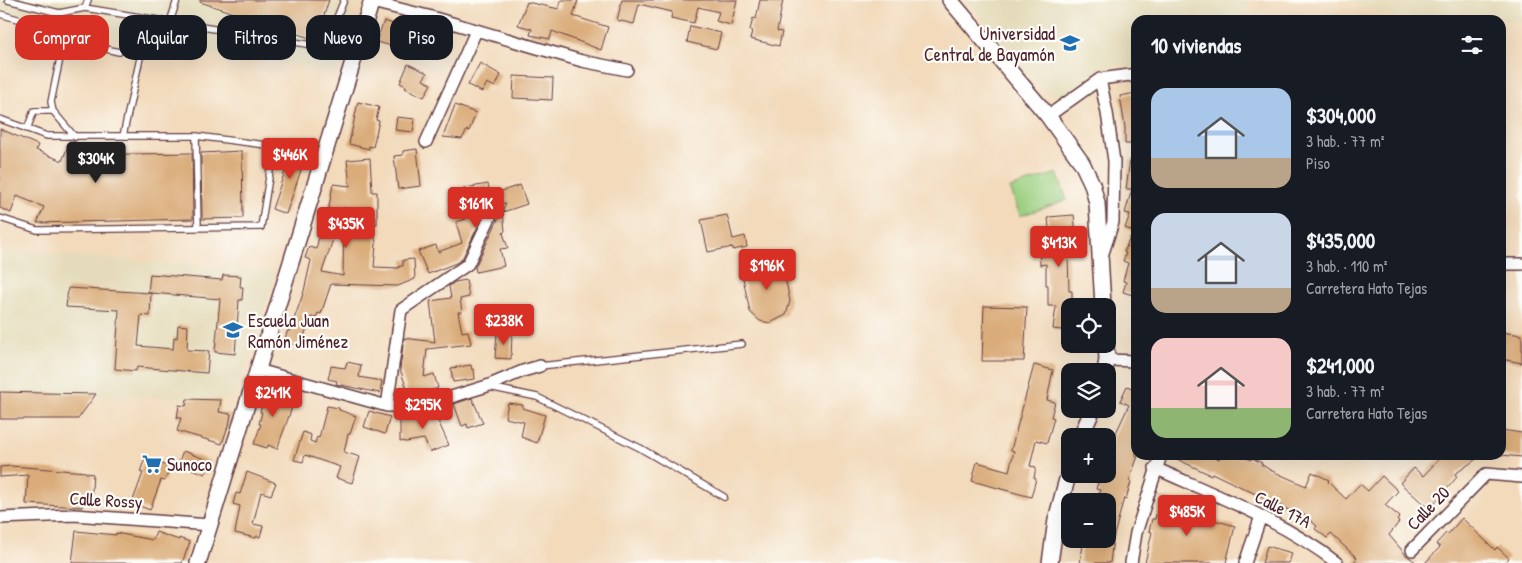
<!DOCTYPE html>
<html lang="es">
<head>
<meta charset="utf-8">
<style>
	:root { --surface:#171b24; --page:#20242c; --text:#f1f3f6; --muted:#9ea1a6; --accent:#d93025 }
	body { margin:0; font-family:"Patrick Hand",sans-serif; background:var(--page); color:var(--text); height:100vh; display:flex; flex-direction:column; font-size:19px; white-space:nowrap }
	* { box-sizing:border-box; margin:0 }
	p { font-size:16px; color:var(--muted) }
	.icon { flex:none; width:28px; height:28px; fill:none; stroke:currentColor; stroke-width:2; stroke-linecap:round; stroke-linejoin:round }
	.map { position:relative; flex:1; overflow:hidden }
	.drawer { position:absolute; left:1131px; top:15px; width:375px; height:445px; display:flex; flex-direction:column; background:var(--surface); border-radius:15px; box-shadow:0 5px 20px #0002 }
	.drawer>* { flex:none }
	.guide { position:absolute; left:15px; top:15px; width:475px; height:45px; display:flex; gap:10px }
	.controls { position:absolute; left:1061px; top:298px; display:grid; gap:10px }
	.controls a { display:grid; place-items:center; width:55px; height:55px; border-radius:10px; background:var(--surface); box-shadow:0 5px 20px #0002; font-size:25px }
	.price { position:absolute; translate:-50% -42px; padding:0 11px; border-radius:5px; background:var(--accent); color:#fff; font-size:16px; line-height:32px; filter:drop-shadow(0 1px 2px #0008) }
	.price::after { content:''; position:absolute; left:50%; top:30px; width:15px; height:11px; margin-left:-8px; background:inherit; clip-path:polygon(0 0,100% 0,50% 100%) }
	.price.current { background:#222; color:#fff }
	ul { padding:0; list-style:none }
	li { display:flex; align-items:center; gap:15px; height:125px; padding:0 20px }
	li span { display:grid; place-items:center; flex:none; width:140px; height:100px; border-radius:15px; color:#555 }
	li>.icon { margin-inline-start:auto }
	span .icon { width:60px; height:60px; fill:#fffc; stroke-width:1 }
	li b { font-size:21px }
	h2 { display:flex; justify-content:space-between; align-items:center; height:60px; padding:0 20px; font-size:21px }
	.chip { padding:0 18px; border-radius:15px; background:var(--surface); box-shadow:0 5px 20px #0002; font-size:18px; line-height:45px }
	.chip.current { background:var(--accent); color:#fff }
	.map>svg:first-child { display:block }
</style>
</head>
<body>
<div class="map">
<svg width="1522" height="563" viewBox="0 0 1522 563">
	<rect width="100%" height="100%" fill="#fdfcf7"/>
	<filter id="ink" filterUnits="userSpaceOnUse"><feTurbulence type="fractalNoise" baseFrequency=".02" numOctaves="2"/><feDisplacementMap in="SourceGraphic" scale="10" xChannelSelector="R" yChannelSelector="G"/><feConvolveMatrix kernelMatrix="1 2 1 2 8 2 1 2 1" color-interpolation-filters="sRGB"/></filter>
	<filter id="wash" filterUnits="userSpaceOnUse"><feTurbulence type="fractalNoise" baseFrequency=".0096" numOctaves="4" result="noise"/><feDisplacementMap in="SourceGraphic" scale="20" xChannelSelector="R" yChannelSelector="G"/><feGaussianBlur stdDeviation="1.12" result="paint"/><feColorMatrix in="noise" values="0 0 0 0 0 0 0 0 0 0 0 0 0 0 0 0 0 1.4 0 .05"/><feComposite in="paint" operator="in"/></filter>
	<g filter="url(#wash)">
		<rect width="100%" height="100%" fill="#f2dabb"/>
		<path fill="#e5dbba" d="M0,0H356L333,71L164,48L0,11Z
			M966,0H1251L1242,20H1136V71L1125,65L1097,70L1065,95H1049Z
			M1346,0H1522V22L1392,16Z
			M0,250L276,272L234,400L0,392Z"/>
		<path fill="#9ccf80" stroke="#737756" d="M1057,173L1067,200L1020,216L1010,188Z"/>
		<g id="blocks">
			<path fill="#daac79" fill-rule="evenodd" d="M200,0H329L316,40L200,2Z
				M561,0H578L573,16L608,27L601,50L552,31L550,39L530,35L532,29L518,25L527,2L559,9Z
				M622,0H737L731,25L716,21L719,12L698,7L694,23L671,18L672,12L639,4L634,24L617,20Z
				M760,0H783L777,31L782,32L779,46L750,39L752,31L750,30L753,18L756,19Z
				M405,18L442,29L436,51L432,50L430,55L376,42L384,21L402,27Z
				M690,26L721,33L717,49L687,42Z
				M480,63L501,75L495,87L487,83L482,92L468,85Z
				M408,64L427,73L423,80L431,84L424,97L405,88L406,86L400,83Z
				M514,76L553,78L552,100L513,98Z
				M1136,93V144H1125V127L1120,96Z
				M358,102L379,107L376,120L379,121L373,147L369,146V149L349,144Z
				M455,105L476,113L469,131L467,130L462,139L443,137Z
				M397,117L415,119L413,132L395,130Z
				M0,129L38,145L36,150L62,161L70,141L75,142L73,155L192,153L193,219L37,223L44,207L17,196L11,213L0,208Z
				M294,145L308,150L286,214L272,209Z
				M417,149L421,186L398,189L394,156L403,155V151Z
				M242,151L243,218L202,219L201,153Z
				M370,158L372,192H377V224H373L376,244L374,267L399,268V266H403V260L414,259L415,279L398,286L331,284L321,314L318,313L316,318L311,317L304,336L307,337L303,348L284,341L288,330L290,331L304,291L311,260L305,258L309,247L316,249L319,237H321L328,213L333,184L350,186L347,160ZM344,207L343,276L322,272Z
				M1130,160H1136V296L1123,292L1126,282L1123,281L1128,263L1123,261L1126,253L1124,252L1133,231L1125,228L1130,214L1125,213L1132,189H1126Z
				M488,184L490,195L520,185L527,204L503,212L505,231L503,233L508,248L500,249L504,266L476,272L475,267L506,203L492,204L475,207L480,222L462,259L456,263L428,274L418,251L436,245L438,252L462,243L456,222L466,219L449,201L465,188Z
				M727,215L733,239L745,236L747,247L733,250V247L708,252L701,220Z
				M1074,215L1076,234H1071L1072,254L1068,255L1069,291H1072V306H1070V331L1053,329L1056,306H1048V285H1046V264L1040,265L1039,250L1048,249L1047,242H1050L1048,217Z
				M758,261H767L777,265L784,272L790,301L786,315L770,323L760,321L750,312L743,278L749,267Z
				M150,274L222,280L223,275L241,276L240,287H243L242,300H239L235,354L215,352L220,299L151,293L150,316L141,315L138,346L173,349L174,337L177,338L178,325L188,326L187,350L209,351L207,373L137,367L136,371L115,369L119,310L66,307L68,288L151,293H148Z
				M466,280L469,297L460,299L462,312H458L462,332L468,331L471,344L427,349L424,377L434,374L438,388L423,393L424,398H410L400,369L404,338L435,342L430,301L451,298L449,286L455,282Z
				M984,306L1027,307L1024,361H982Z
				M1501,332L1522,335V363L1501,359L1503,344H1501Z
				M497,333L512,334L511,359L495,358Z
				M347,362L361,365L359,377L382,381L380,393L336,384L337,381L328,379L331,366L345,368Z
				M471,365L472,370L474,369L475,379L453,382L451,368Z
				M1034,365L1053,370L1047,400L1055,402L1051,417L1054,418L1047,443L1036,440L1030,466L1036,467L1034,478L1036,479L1031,497L972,481L977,462L1009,471L1014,451L1011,450Z
				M270,385L286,389L282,402L293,405L277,449L268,445L267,448L254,444L261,424H259L262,412H260L264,399H266Z
				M1127,386L1136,390V456H1138L1129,481L1131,482L1126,499L1124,498L1113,539L1110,563H1080L1084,539H1108V501H1097L1100,490L1096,489L1101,474H1108V458L1114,437L1129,405L1120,401Z
				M0,392L44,393L96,394L78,419H0Z
				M472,398L483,423L468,428L467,424L462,426L454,404Z
				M187,399L221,400L219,412L231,414L229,426H228L222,444L177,431L181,418H177L179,405L186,406Z
				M508,403L523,405V408L545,415L537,443L521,437L524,422L505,418Z
				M327,406L339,408V410L356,416L350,434H348L344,452L360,457L352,483L336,478L340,467L305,455L303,462L294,460L303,432L311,435L310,441L315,443L317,437L319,438Z
				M433,410L449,445L430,452L424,439L406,442L400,441V418L415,416L414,414L424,413Z
				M369,411L390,417L385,434L364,427Z
				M1501,430L1522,433V457L1501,455Z
				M183,451L210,461L205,474L178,464Z
				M1168,455H1209L1219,459L1221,455H1240L1251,460L1252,458L1262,463L1261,464L1270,470L1306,486L1312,472L1329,480L1328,482L1346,499L1360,484L1368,491L1382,476L1398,491L1385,505L1400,517L1397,520L1399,522L1389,535L1406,555L1417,563H1353L1357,558L1331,534L1327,538L1315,529L1317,526L1302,513L1301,516L1239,486L1212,473L1211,475Z
				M1443,455H1482L1455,474L1457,477L1433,505L1432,504L1428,508L1400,483L1414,468L1423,476Z
				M145,458L170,467L165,481L161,480L150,510L132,503L143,473L140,472Z
				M12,466L86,472V473L93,474L91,502H83L82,507L26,504L28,475L0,477V467Z
				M247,472L276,483L271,495L261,492L253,524L263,526L260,537L257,536L256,538L235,533L240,506L233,504L236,493L240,494Z
				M1161,497L1189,505L1187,512L1235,526L1226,563H1145L1152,532L1149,531L1152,519H1155Z
				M1462,518L1495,550L1497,547L1509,558L1504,563H1425L1440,547L1436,544L1446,533L1448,534Z
				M76,531L116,535V533L153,540L156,532L179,540V538L190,542L182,563H72Z
				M1267,546L1292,553L1289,563H1262Z"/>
		</g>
	</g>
	<g filter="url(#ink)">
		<use href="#blocks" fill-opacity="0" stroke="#633b41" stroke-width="1"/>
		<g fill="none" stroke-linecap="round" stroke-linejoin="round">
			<defs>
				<path id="service" d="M8,0L59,13L85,8L88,0
					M85,8L325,47L344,0
					M0,14L42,26L50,39L64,42
					M170,22L177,0
					M26,35L50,39
					M0,119L47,136H196L274,146L261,227L37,230L0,218
					M27,129L34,111H53
					M123,136L140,58
					M196,136L198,228
					M75,137L53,111L51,102L64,39L119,52
					M540,366L742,344
					M489,387L537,397L640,448L724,497"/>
				<path id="minor" d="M372,2L428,16L582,61L627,70
					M1100,79L1107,113L1114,161L1113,222L1102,256
					M1048,116L1100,79L1130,75L1136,78
					M426,142L476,31
					M1501,264H1522
					M1107,360L1136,361
					M258,370L387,406H422L487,386L523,371L540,366
					M387,406L401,310L468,264L493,211
					M1155,468C1217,496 1283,521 1337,563
					M0,518L74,515L210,525
					M1412,550L1486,474L1522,477
					M1131,563L1136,533L1161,455
					M1245,563L1261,516"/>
				<path id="tertiary" d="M950,0L1048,116L1082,163L1092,184L1097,203L1103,306
					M1105,371L1107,360L1106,344
					M1081,436L1093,409
					M198,563L372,0
					M1050,563L1056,520L1070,468"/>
			</defs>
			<use href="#service" stroke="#633b41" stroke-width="8"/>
			<use href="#minor" stroke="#633b41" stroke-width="14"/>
			<use href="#tertiary" stroke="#633b41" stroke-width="18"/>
			<use href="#service" stroke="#fff" stroke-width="5.5"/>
			<use href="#minor" stroke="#fff" stroke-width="11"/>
			<use href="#tertiary" stroke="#fff" stroke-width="15"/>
		</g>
	</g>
	<defs>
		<symbol id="university-bare" viewBox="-9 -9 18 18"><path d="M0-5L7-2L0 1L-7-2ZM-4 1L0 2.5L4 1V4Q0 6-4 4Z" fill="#1f6fb2" stroke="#fdfcf7" stroke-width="2.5" paint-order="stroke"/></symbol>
		<symbol id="school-bare" viewBox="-9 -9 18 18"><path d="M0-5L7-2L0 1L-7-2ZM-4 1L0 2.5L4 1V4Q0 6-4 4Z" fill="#1f6fb2" stroke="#fdfcf7" stroke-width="2.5" paint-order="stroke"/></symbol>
		<symbol id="supermarket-bare" viewBox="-9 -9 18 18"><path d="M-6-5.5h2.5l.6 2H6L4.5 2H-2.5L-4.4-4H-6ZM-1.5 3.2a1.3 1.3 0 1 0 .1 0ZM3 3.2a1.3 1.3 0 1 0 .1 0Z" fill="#1f6fb2" stroke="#fdfcf7" stroke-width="2.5" paint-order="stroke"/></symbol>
	</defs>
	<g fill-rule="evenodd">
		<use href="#university-bare" x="1056" y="29" width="28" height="28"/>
		<use href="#school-bare" x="219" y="316" width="28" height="28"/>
		<use href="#supermarket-bare" x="138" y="450" width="28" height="28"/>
	</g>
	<g text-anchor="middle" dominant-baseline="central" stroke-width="4.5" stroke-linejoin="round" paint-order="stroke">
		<g font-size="18" fill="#4a1f2b" stroke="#fdfcf7" text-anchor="start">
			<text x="1055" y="33" text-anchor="end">Universidad<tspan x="1055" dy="21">Central de Bayamón</tspan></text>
			<text x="248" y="320">Escuela Juan<tspan x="248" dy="21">Ramón Jiménez</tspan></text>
			<text x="167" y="464">Sunoco</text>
		</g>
		<g font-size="18" fill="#4a1f2b" stroke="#fdfcf7">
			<text transform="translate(106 500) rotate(3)">Calle Rossy</text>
			<text transform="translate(1428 508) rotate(-46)">Calle 20</text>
			<text transform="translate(1283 509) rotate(27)">Calle 17A</text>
		</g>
	</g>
</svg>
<div class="controls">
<a><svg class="icon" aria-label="locate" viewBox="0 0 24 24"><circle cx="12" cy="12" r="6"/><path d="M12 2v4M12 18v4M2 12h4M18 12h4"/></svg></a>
<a><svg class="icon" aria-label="layers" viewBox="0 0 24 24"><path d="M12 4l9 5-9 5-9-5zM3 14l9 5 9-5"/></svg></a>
<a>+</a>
<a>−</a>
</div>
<b class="price" style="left:290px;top:180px">$446K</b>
<b class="price current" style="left:96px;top:184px">$304K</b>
<b class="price" style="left:476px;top:229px">$161K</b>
<b class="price" style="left:346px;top:249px">$435K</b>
<b class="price" style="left:1059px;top:268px">$413K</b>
<b class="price" style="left:767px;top:291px">$196K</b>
<b class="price" style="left:504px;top:346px">$238K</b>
<b class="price" style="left:273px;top:418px">$241K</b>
<b class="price" style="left:423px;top:430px">$295K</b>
<b class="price" style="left:1187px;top:537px">$485K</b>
<div class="guide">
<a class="chip current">Comprar</a>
<a class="chip">Alquilar</a>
<a class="chip">Filtros</a>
<a class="chip">Nuevo</a>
<a class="chip">Piso</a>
</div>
<section class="drawer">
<h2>10 viviendas<svg class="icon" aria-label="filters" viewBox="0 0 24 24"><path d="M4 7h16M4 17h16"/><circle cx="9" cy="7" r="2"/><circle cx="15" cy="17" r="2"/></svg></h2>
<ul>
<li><span style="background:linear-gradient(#a9c7e8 70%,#b9a48a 0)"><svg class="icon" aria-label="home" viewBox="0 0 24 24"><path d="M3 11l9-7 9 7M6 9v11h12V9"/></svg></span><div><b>$304,000</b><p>3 hab. · 77 m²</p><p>Piso</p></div></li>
<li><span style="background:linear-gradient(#c9d6e8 75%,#b9a48a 0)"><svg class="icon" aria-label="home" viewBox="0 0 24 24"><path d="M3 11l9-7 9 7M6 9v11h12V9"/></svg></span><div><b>$435,000</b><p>3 hab. · 110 m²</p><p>Carretera Hato Tejas</p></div></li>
<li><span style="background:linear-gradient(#f6c9c9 70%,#8fb573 0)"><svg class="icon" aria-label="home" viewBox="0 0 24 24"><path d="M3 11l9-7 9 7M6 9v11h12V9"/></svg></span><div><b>$241,000</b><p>3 hab. · 77 m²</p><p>Carretera Hato Tejas</p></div></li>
</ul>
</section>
</div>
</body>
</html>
